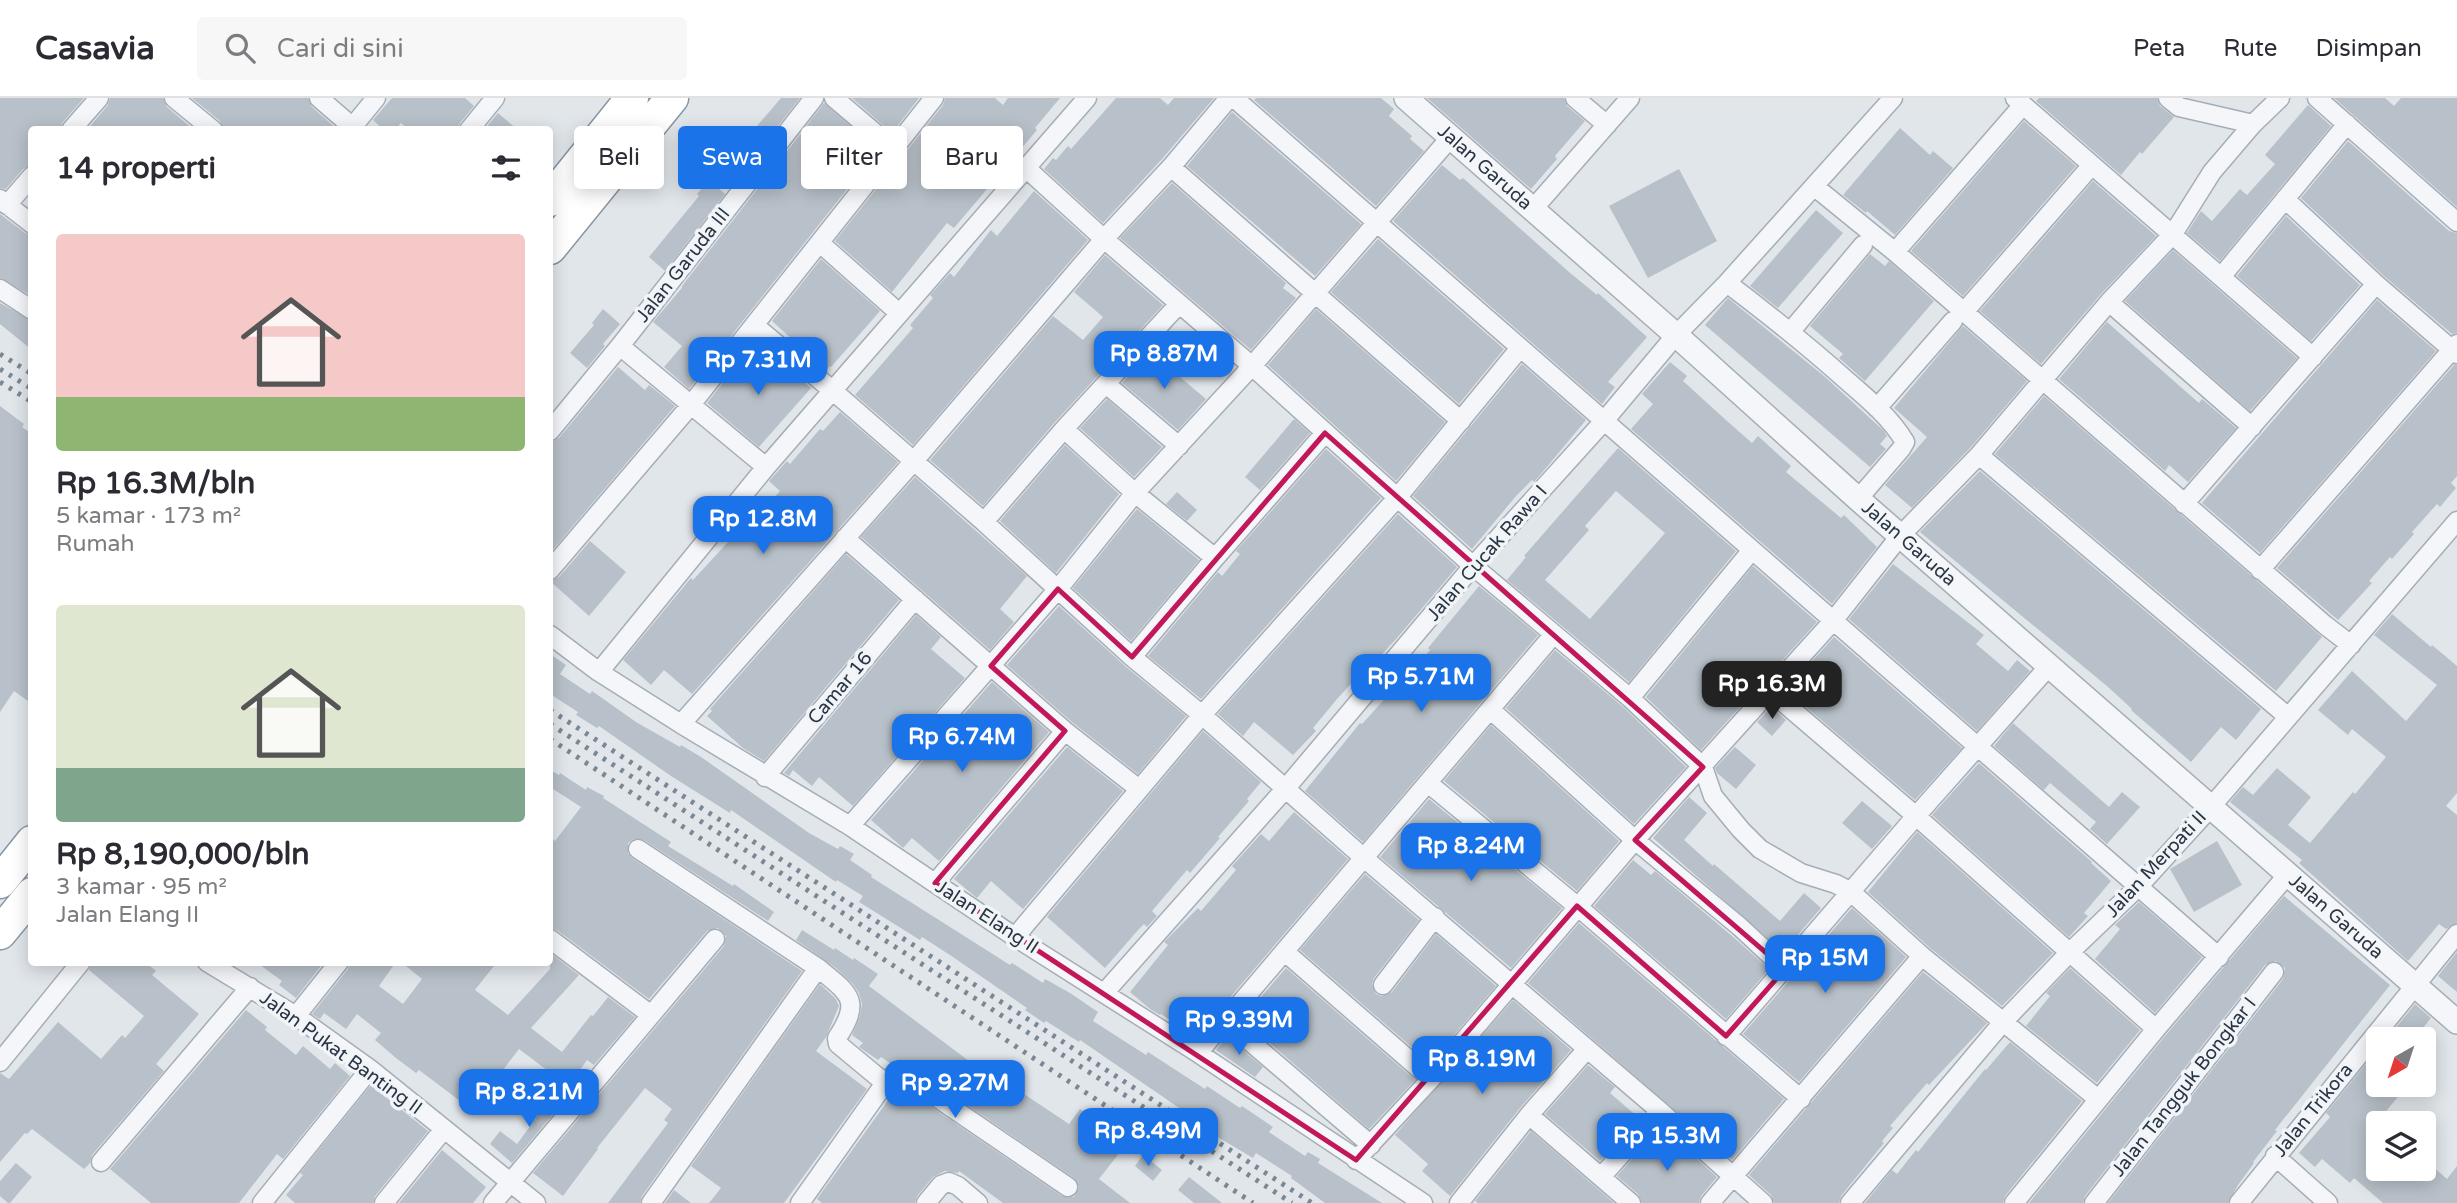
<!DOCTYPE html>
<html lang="id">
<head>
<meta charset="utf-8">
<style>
	:root { --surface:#fff; --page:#f7f7f7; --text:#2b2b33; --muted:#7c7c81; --line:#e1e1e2; --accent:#1a73e8 }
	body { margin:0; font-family:"Varela Round",sans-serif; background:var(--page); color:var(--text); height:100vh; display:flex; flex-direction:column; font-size:26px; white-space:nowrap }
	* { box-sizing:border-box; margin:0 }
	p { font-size:23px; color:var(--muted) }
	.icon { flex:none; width:38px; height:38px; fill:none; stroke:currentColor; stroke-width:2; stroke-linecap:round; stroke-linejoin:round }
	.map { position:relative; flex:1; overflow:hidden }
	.details { position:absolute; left:28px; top:28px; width:525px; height:840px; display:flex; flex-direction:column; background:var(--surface); border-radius:7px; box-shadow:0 4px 18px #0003 }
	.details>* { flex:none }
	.guide { position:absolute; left:574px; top:28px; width:665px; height:63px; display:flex; gap:14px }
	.needle { width:46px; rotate:219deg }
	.buttons { position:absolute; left:2366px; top:929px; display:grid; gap:14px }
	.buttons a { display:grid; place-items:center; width:70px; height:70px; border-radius:7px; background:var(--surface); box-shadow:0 4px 18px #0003; font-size:35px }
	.price { position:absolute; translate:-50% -60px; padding:0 16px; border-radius:14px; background:var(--accent); color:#fff; font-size:23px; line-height:46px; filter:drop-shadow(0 2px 4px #0008) }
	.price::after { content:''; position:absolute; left:50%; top:42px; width:21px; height:16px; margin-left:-10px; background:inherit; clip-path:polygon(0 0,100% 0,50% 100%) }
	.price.on { background:#222; color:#fff }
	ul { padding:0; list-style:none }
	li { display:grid; align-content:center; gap:14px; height:371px; padding:0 28px }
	li span { display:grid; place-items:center; height:217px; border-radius:7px; color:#555 }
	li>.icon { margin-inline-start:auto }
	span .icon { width:126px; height:126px; fill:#fffc; stroke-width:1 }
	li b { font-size:30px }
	h2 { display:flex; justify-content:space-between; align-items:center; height:84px; padding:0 28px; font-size:30px }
	.tag { padding:0 24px; border-radius:7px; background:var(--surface); box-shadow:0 4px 18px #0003; font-size:24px; line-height:63px }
	.tag.on { background:var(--accent); color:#fff }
	header { display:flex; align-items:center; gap:42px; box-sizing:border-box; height:98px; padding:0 35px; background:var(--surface); border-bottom:2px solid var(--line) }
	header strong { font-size:33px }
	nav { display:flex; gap:38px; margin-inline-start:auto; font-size:24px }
	.search { width:490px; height:63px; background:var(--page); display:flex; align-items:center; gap:18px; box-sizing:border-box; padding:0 24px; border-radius:7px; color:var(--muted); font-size:26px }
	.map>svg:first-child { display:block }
</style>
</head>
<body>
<header>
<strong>Casavia</strong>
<div class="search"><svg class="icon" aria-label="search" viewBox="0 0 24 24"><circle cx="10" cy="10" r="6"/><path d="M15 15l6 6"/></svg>Cari di sini</div>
<nav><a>Peta</a><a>Rute</a><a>Disimpan</a></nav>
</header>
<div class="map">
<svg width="2457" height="1105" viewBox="0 0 2457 1105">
	<rect width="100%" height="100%" fill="#e1e6eb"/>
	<path fill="#b8c0c9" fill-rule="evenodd" d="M0,0H84L62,25L60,32H32V67L23,71L6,91L0,90Z
		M110,0H163L167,9L194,32H87L108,7Z
		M192,0H308L312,9L338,32H224L220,23Z
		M392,0H465L474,8L460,25L458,32H409L401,25L395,32H384L373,22Z
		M781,0H800L764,46L751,35Z
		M852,0H919L892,35Z
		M945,0H995L1003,7L1008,0H1060L1035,30L1037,32L954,130L947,125L892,194L835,143L943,7Z
		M1116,0H1160L1168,7L1174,0H1214L1162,61L1103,125L1044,71L1053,60L1056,62L1068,48L1071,51Z
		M1256,0H1381L1394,11L1389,18L1412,38L1410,41L1424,53L1376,108L1254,2Z
		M1427,0H1564L1567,8L1585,23L1555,58L1557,61L1531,91Z
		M2039,0H2157L2160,8L2174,19L2142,56L2140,54L2121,77L2036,3Z
		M2334,0H2385L2394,8L2401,0H2457V109Z
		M824,5L878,52L689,291L664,269L682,248L653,224L682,190V188L758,90L784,63L781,61Z
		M2308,7L2331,28L2220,163L2187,135L2201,113L2212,123L2240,91L2247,97L2275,66L2265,57Z
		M1232,14L1361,126L1315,178L1187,68Z
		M498,15L518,32H484Z
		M2024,23L2076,68L1963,198L1911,153Z
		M1900,30L1930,57L1933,53L1953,70L1895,137L1867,113L1866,115L1843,97Z
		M2348,43L2449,133L2457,135V235L2452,236L2384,178L2301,100Z
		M1442,67L1460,82L1463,80L1569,174L1597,197L1598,195L1647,239L1608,284L1615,289L1602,306L1393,123Z
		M1679,71L1717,143L1648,180L1609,108Z
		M709,82L725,96L665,173L649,159L699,98L697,96Z
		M2093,83L2156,138L2101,196L2041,266L1980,213Z
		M1172,85L1286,185L1283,190L1296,200L1251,252L1120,140Z
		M1034,93L1088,142L913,347L855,297L913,230L910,227L933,200L930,197L950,175L954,179L991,132L997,138Z
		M1816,112L1843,135L1778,210L1750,188Z
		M0,116L25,135L32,137V198L0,180Z
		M2286,118L2360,187L2311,243L2237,178Z
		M1378,141L1504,251L1459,306L1331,194Z
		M2173,152L2297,260L2250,313L2125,203Z
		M1870,156L1885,168L1889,163L1934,203L1865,283L1839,260L1843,256L1810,228Z
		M1105,157L1163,207L1055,324L983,408L930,362L1053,218L1083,242L1103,219L1074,194Z
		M821,161L880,213L831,269L830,268L826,272L772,223Z
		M1728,200L1824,278L1884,333L1887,338L1880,346L1886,351L1870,369L1705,227Z
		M2377,202L2436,253L2260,455L2202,405Z
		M0,205L32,223V252L0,226Z
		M603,211L620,226L603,246L605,248L587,270L570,255L594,227L592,225Z
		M1316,211L1445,324L1396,383L1268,267Z
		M2110,220L2107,224L2175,284L2199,305L2202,301L2236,330L2188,384L2169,367L2165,373L2059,281Z
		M1963,228L2027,283L1971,349L1912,410L1885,387L1927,339L1894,310Z
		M749,252L775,274L782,265L811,290L759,349L707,305Z
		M1150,254L1206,301L1178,332L1122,285Z
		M1670,264L1687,278L1683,283L1727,323L1752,345L1758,338L1791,368L1786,374L1841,420L1844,417L1877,449L1832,506L1631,331L1653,306L1642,296Z
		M1522,266L1586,322L1551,364L1534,384L1532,382L1516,398L1472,451L1413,398Z
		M2454,267H2457V378L2451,385L2456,390L2440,409L2437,406L2412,434L2414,436L2392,461L2390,459L2369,483L2372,485L2338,522L2277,470Z
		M618,269L645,292L649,287L675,308L550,455V344L559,340Z
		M2044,298L2322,539L2276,593L1995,356Z
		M1107,301L1162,349L1134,379L1080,330Z
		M0,308L24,326L22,329L32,336V606L14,593L0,614Z
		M840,314L898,364L692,596L664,572L651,587L623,562L691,480L693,482L741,430L745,433L780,393L769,383L787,363L790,366L820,331L823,333Z
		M1294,321L1310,335L1260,392L1245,379Z
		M1065,347L1119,396L1056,475L1000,423Z
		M1618,350L1736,453L1629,584L1507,482L1526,459L1524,458ZM1616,393L1665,435L1590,521L1545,482L1589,432L1585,428Z
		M1326,351L1381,400L1201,601L1148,558L1218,474L1222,478L1240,456L1236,453Z
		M1980,373L2261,611L2236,642L2221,629L2191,664L2131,612L2132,611L2107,588L1920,434Z
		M915,379L1027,478L1000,511L1014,524L990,552L861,439Z
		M1177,394L1197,412L1187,423L1166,406Z
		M1137,411L1199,462L1131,543L1073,490Z
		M1398,416L1457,469L1397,540L1372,567L1370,565L1337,601L1313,630L1316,633L1293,657L1254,624L1243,638L1218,616Z
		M590,443L626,474L589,518L550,483L559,479Z
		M846,456L899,502L764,663L743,650L707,618L712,613L710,611Z
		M1893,466L1984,537L1976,546L2008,573L2017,562L2030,573L1977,633L1849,521Z
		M1753,468L1817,524L1701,652L1646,599Z
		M1479,488L1538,537L1363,744L1305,693L1360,625L1362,626L1392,593L1393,595L1430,552L1428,550Z
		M1059,508L1125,568L1186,618L1138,676L1072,624L1007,567Z
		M2392,516L2431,549L2432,547L2457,568V695L2446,708L2457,717V825L2446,831L2439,826L2408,863L2299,765L2302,762L2230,704L2243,689L2253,697L2277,670L2311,699L2288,727L2310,745L2353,694L2355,696L2386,659L2352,631L2348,637L2318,612L2352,573L2406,623L2437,587L2374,537Z
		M916,517L941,539L931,551L965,580L853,708L819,679L812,688L793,672L789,678L784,675Z
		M1834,539L1962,650L1915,702L1786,592Z
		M1555,552L1622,608L1686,669L1634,726L1506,610Z
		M550,556L566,567L560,576L590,596L592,593L636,624L680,649L681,647L701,659L809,735L838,751L840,748L854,756L850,762L872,777L871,779L1010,867L1012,865L1043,885L1045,881L1070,895L1098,914L1093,923L1146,957L1148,954L1205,991L1207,988L1240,1010L1242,1008L1273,1029L1269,1034L1305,1058L1308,1054L1320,1061L1318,1065L1382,1105H1325L1291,1080L1292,1078L1256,1055L1253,1060L1216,1038L1187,1018L1188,1016L1080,942L1079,944L1046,923L1044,925L1025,912L1027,910L950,857L922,839L920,842L859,804L863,798L837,782L836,784L731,712L730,715L671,678L599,628L597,630L576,617L578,614L550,596Z
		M992,584L1049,634L939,763L912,740L903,750L871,722Z
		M1771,609L1786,622L1772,638L1757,624Z
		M2013,625L2109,709L2122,694L2140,709L2107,746L2090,731L2096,724L2050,685L2044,692L1994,648Z
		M1491,627L1619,743L1577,793L1444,683Z
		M1203,633L1261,684L1247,701L1249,703L1218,739L1220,740L1190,775L1187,772L1152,813L1157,818L1147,829L1144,826L1138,832L1105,870L1047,819Z
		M1067,649L1123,693L1023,811L991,783L977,800L954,781Z
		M1735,649L1756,667L1736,691L1717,675L1715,670Z
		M1979,665L2092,764L2091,765L2111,783L2084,815L2088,818L2069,839L1932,717Z
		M550,672L559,677L560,675L586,692L587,689L604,698L603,700L671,744L668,748L733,788L734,786L774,814L768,823L644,742L634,741L628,745V755L632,760L802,873L642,1098L640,1105H608L668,1025L664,1022L672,1011L645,990L597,1050L598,1051L563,1098L533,1075L724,848L726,838L718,830L707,833L649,901L557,832L550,830V738L555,743L581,709L550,689Z
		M1689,699L1707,715L1684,742L1713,768L1714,766L1780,823L1804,795L1821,810L1783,854L1653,740Z
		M1429,701L1562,810L1511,870L1380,759Z
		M1862,703L1892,728L1872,751L1842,725Z
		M1294,714L1348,761L1198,937L1196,935L1194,939L1161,916L1160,917L1150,911L1130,894L1168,847L1164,844L1198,810L1201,813L1236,772L1232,768L1261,736L1269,743Z
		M1917,734L2053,855L2002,908L1929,849L1868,794Z
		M2217,743L2242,787L2194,814L2170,771Z
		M1633,762L1651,777L1655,773L1732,838L1769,871L1726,921L1594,808Z
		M1365,776L1419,822L1374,880L1372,886L1376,896L1382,898L1392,894L1436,836L1496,888L1430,965L1300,852Z
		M2284,798L2390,887L2275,1032L2277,1033L2253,1064L2254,1065L2238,1087L2228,1105H2108L2283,881L2285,870L2276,863L2265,867L2085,1098L2083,1105H2029L2165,938Z
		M2139,804L2202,859L2155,915L2095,861L2120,831L2115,827Z
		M1852,810L1906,859L1799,984L1743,936Z
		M1579,825L1784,1001L1732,1062L1528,885Z
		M802,832L834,852L835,850L853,862L854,860L878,876L869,888L985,975L988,972L1069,1026L1080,1011L1127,1045L1099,1081L1130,1105H1003L959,1073L958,1075L945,1073L933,1079L917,1098L915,1105H822L817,1101L899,987L1062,1098L1074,1099L1079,1089L1074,1080L904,964L895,962L890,965L881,959L878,962L859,949L863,945L852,937L860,918L862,906L859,895L853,886L836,870L796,842Z
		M2457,854V894L2438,878Z
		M550,855L579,877L531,930L562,954L591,917L593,918L608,899L635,919L594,967L587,962L568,988L519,951L472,1012L419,972L416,975L396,960L375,942L381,935L357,916L346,931L324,915L320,921L312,916L348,871L350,864H396L379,888L403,906L422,881L401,864H497L475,892L508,917L550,871Z
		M92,864H145L156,873L152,877L199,916L156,966L164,973L92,1057L90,1065L84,1071L32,1031L27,1036L25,1035L0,1064V975L9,981L58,924L101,961L122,937L125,940L144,918L89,872Z
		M256,864H324L296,900L279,887L282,883Z
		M1286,870L1415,982L1369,1031L1242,921Z
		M2070,870L2140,932L2097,985L2026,928L2050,898L2046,895Z
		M1923,874L1987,925L1929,987L1927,985L1890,1028L1893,1030L1882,1043L1884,1045L1841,1098L1839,1105H1774L1771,1097L1749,1077Z
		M820,886L836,901L839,908L826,939L816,953L867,991L784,1105H709L721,1090L691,1068Z
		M1513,902L1571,952L1520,1010L1450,1098L1422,1073L1428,1066L1395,1037Z
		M2415,906L2431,920L2413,942H2386Z
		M246,912L267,929L265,932L296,957L303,948L330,971L335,965L350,978L283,1061L277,1056L239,1105H151L110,1071Z
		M1227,939L1263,969L1255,979L1216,952Z
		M2010,944L2082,1003L2005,1098L2003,1105H1865L1892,1072L1897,1076L1916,1052L1918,1054L1985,971L1986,972Z
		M2378,951V987H2393L2402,994L2378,1023V1071H2424V1061L2447,1081L2457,1068V1105H2383L2354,1080L2350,1085L2322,1061L2315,1069L2299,1055L2330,1019L2326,1015Z
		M1588,967L1615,989L1610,995L1639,1020L1600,1063L1545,1016Z
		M371,987L428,1033L375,1098L373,1105H295L286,1097L303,1077L300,1075Z
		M558,990L569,997L512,1065L490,1046L500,1033L517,1046Z
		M1661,1029L1717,1079L1701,1098L1699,1105H1642L1638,1096L1617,1078Z
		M1531,1033L1614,1105H1478L1475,1103Z
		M442,1052L486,1089L473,1105H399Z
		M1143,1057L1162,1072L1153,1083L1135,1068Z
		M16,1065L32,1079L10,1105H8L0,1098V1083Z
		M1189,1079L1222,1105H1194L1178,1092Z
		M674,1092L691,1105H665Z"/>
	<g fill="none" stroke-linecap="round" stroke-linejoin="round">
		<defs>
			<path id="minor" d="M174,0L213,32
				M319,0L356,32
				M834,0L894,51
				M1234,0L2219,859
				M1575,0L1607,27
				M2015,0L2313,259
				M2168,0L2179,9L2253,26
				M2317,0L2457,124
				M71,32L99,0
				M350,32L376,0
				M469,32L495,0
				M1171,69L1461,323
				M1026,70L1104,141L1252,268L1473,468L1630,600L1703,669L1713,698L1741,732L1760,751L1801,775L1836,786L1851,794L1922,858L2098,1001
				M1815,89L1895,154L2325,527L2351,547
				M0,101L32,126
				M2285,101L2376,186L2457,256
				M7,107L32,78
				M1533,111L1630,0
				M820,145L899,215
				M1895,154L2023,7
				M2221,179L2347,26
				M1727,185C1768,216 1807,247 1845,281C1867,300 1890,319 1905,344L1901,351L1858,401
				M0,191L32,212
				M2109,204L2252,329
				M1964,214L2092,67
				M754,227L832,292L984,424L1132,559L1202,617L1364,760L1660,1013L1763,1105
				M1791,233L1863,147
				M620,248L766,369
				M1106,286L1179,348
				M1877,310L1953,223
				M1064,331L1135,395L1215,460
				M550,333L620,248L814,0
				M1979,357L2287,618
				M2184,406L2376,186
				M984,424L1064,331L1179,206
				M845,440L1065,633L935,785
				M550,472L690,308L934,0
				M2260,472L2457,246
				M550,537L599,574L681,626L850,728L1015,839L1198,955L1423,1105
				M1132,559L1215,460L1325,335
				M599,574L766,369L1087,0
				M1770,593L1916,718L2156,931
				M1630,600L1752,452
				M1491,612L1635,742L1740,829L1785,871
				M681,626L913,364L1104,141L1171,69L1229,0
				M1065,633L1139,691
				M765,679L915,501
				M1428,685L1577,808L1801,1001
				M850,728L1058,491L1135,395L1252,268L1451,39
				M638,751L818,870C850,896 862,902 837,940L838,946L885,985
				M1015,839L1202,617L1397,400L1520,250
				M550,841L651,917
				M1285,854L1431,981
				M207,864L296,918L370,971L536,1105
				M1383,887L1435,819
				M1105,894L1286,690L1473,468L1604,323L1676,237L1727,185L1893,0
				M296,918L339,864
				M1226,923L1371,1047
				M1726,938L1916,718L2050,567
				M1198,955L1554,536
				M0,964L81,864
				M1529,1017L1631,1105
				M2275,1058L2328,1105
				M1356,1062L1431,981L1635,742L1833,523L1900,438L1979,357L2109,204L2173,136L2212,74L2253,26L2280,0
				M101,1064L250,889
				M1601,1079L1660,1013
				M262,1105L370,971
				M384,1105L444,1031
				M493,1105L715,841
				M651,1105L818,870
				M800,1105L885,985L898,973L1068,1089
				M926,1105L941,1087L949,1084L958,1088L978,1105
				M1459,1105L1529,1017L1587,951
				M1710,1105L1922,858
				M1850,1105L2003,924L2069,855L2138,789L2210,710L2457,423
				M2014,1105L2156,931L2289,775
				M2094,1105L2274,874
				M2239,1105L2457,836"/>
			<g id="tertiary">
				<path id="s1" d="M1406,0L1676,237L1858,401L2457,924"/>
			</g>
			<path id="motorway" d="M550,102L632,0
				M550,150L672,0
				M0,784L32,744
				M0,835L32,796"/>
		</defs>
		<use href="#minor" stroke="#a6adb6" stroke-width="21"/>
		<use href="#tertiary" stroke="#a6adb6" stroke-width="26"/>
		<use href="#motorway" stroke="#8895a2" stroke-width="35"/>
		<use href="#minor" stroke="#f4f6f9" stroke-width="18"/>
		<use href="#tertiary" stroke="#f4f6f9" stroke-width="23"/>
		<use href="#motorway" stroke="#fff" stroke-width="32"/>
		<path stroke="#7a8795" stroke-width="5" stroke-dasharray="3.5 7" stroke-linecap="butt" d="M0,256L32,276
			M0,271L32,291
			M0,284L32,304
			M550,612L1312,1105
			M550,626L1292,1105
			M550,641L1253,1105"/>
	</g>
	<path fill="none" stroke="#c2185b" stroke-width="5" stroke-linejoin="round" d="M1325,335L1703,669L1635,742L1785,871L1726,938L1577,808L1356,1062L935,785L1065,633L991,568L1058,491L1132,559Z"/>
	<g text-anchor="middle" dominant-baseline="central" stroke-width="7" stroke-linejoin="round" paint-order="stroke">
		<g font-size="19" fill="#293544" stroke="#f1f5f8">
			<text stroke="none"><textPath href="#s1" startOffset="105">Jalan Garuda</textPath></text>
			<text transform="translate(683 167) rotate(-52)">Jalan Garuda III</text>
			<text stroke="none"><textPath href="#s1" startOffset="672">Jalan Garuda</textPath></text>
			<text transform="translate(1487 455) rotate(-49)">Jalan Cucak Rawa I</text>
			<text transform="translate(840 590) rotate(-50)">Camar 16</text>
			<text transform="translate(2156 766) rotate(-47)">Jalan Merpati II</text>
			<text stroke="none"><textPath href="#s1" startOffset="1239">Jalan Garuda</textPath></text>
			<text transform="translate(987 819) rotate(33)">Jalan Elang II</text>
			<text transform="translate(341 955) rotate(36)">Jalan Pukat Banting II</text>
			<text transform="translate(2184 989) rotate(-52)">Jalan Tangguk Bongkar I</text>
			<text transform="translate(2313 1012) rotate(-51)">Jalan Trikora</text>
		</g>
	</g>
</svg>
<div class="buttons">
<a><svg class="needle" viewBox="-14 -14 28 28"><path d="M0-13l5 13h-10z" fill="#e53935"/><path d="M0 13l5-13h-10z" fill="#7c7c81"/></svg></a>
<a><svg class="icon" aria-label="layers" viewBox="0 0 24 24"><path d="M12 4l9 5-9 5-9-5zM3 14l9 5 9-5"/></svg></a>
</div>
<b class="price" style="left:1164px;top:293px">Rp 8.87M</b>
<b class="price" style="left:758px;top:299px">Rp 7.31M</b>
<b class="price" style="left:763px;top:458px">Rp 12.8M</b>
<b class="price" style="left:1421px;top:616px">Rp 5.71M</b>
<b class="price on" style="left:1772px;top:623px">Rp 16.3M</b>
<b class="price" style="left:962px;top:676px">Rp 6.74M</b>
<b class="price" style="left:1471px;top:785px">Rp 8.24M</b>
<b class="price" style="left:1825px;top:897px">Rp 15M</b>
<b class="price" style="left:1239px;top:959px">Rp 9.39M</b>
<b class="price" style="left:1482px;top:998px">Rp 8.19M</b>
<b class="price" style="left:955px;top:1022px">Rp 9.27M</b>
<b class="price" style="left:529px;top:1031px">Rp 8.21M</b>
<b class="price" style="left:1148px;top:1070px">Rp 8.49M</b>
<b class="price" style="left:1667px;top:1075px">Rp 15.3M</b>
<div class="guide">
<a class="tag">Beli</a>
<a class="tag on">Sewa</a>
<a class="tag">Filter</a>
<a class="tag">Baru</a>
</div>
<section class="details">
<h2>14 properti<svg class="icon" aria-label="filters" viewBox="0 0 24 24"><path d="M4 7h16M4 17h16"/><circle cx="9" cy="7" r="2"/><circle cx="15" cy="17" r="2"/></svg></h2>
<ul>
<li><span style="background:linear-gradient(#f6c9c9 75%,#8fb573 0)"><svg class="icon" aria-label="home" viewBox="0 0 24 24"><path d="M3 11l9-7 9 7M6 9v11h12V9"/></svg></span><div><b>Rp 16.3M/bln</b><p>5 kamar · 173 m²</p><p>Rumah</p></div></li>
<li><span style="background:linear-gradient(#dfe7d0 75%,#7fa58c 0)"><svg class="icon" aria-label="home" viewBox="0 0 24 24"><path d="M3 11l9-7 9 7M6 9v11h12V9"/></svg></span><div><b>Rp 8,190,000/bln</b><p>3 kamar · 95 m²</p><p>Jalan Elang II</p></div></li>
</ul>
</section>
</div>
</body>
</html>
